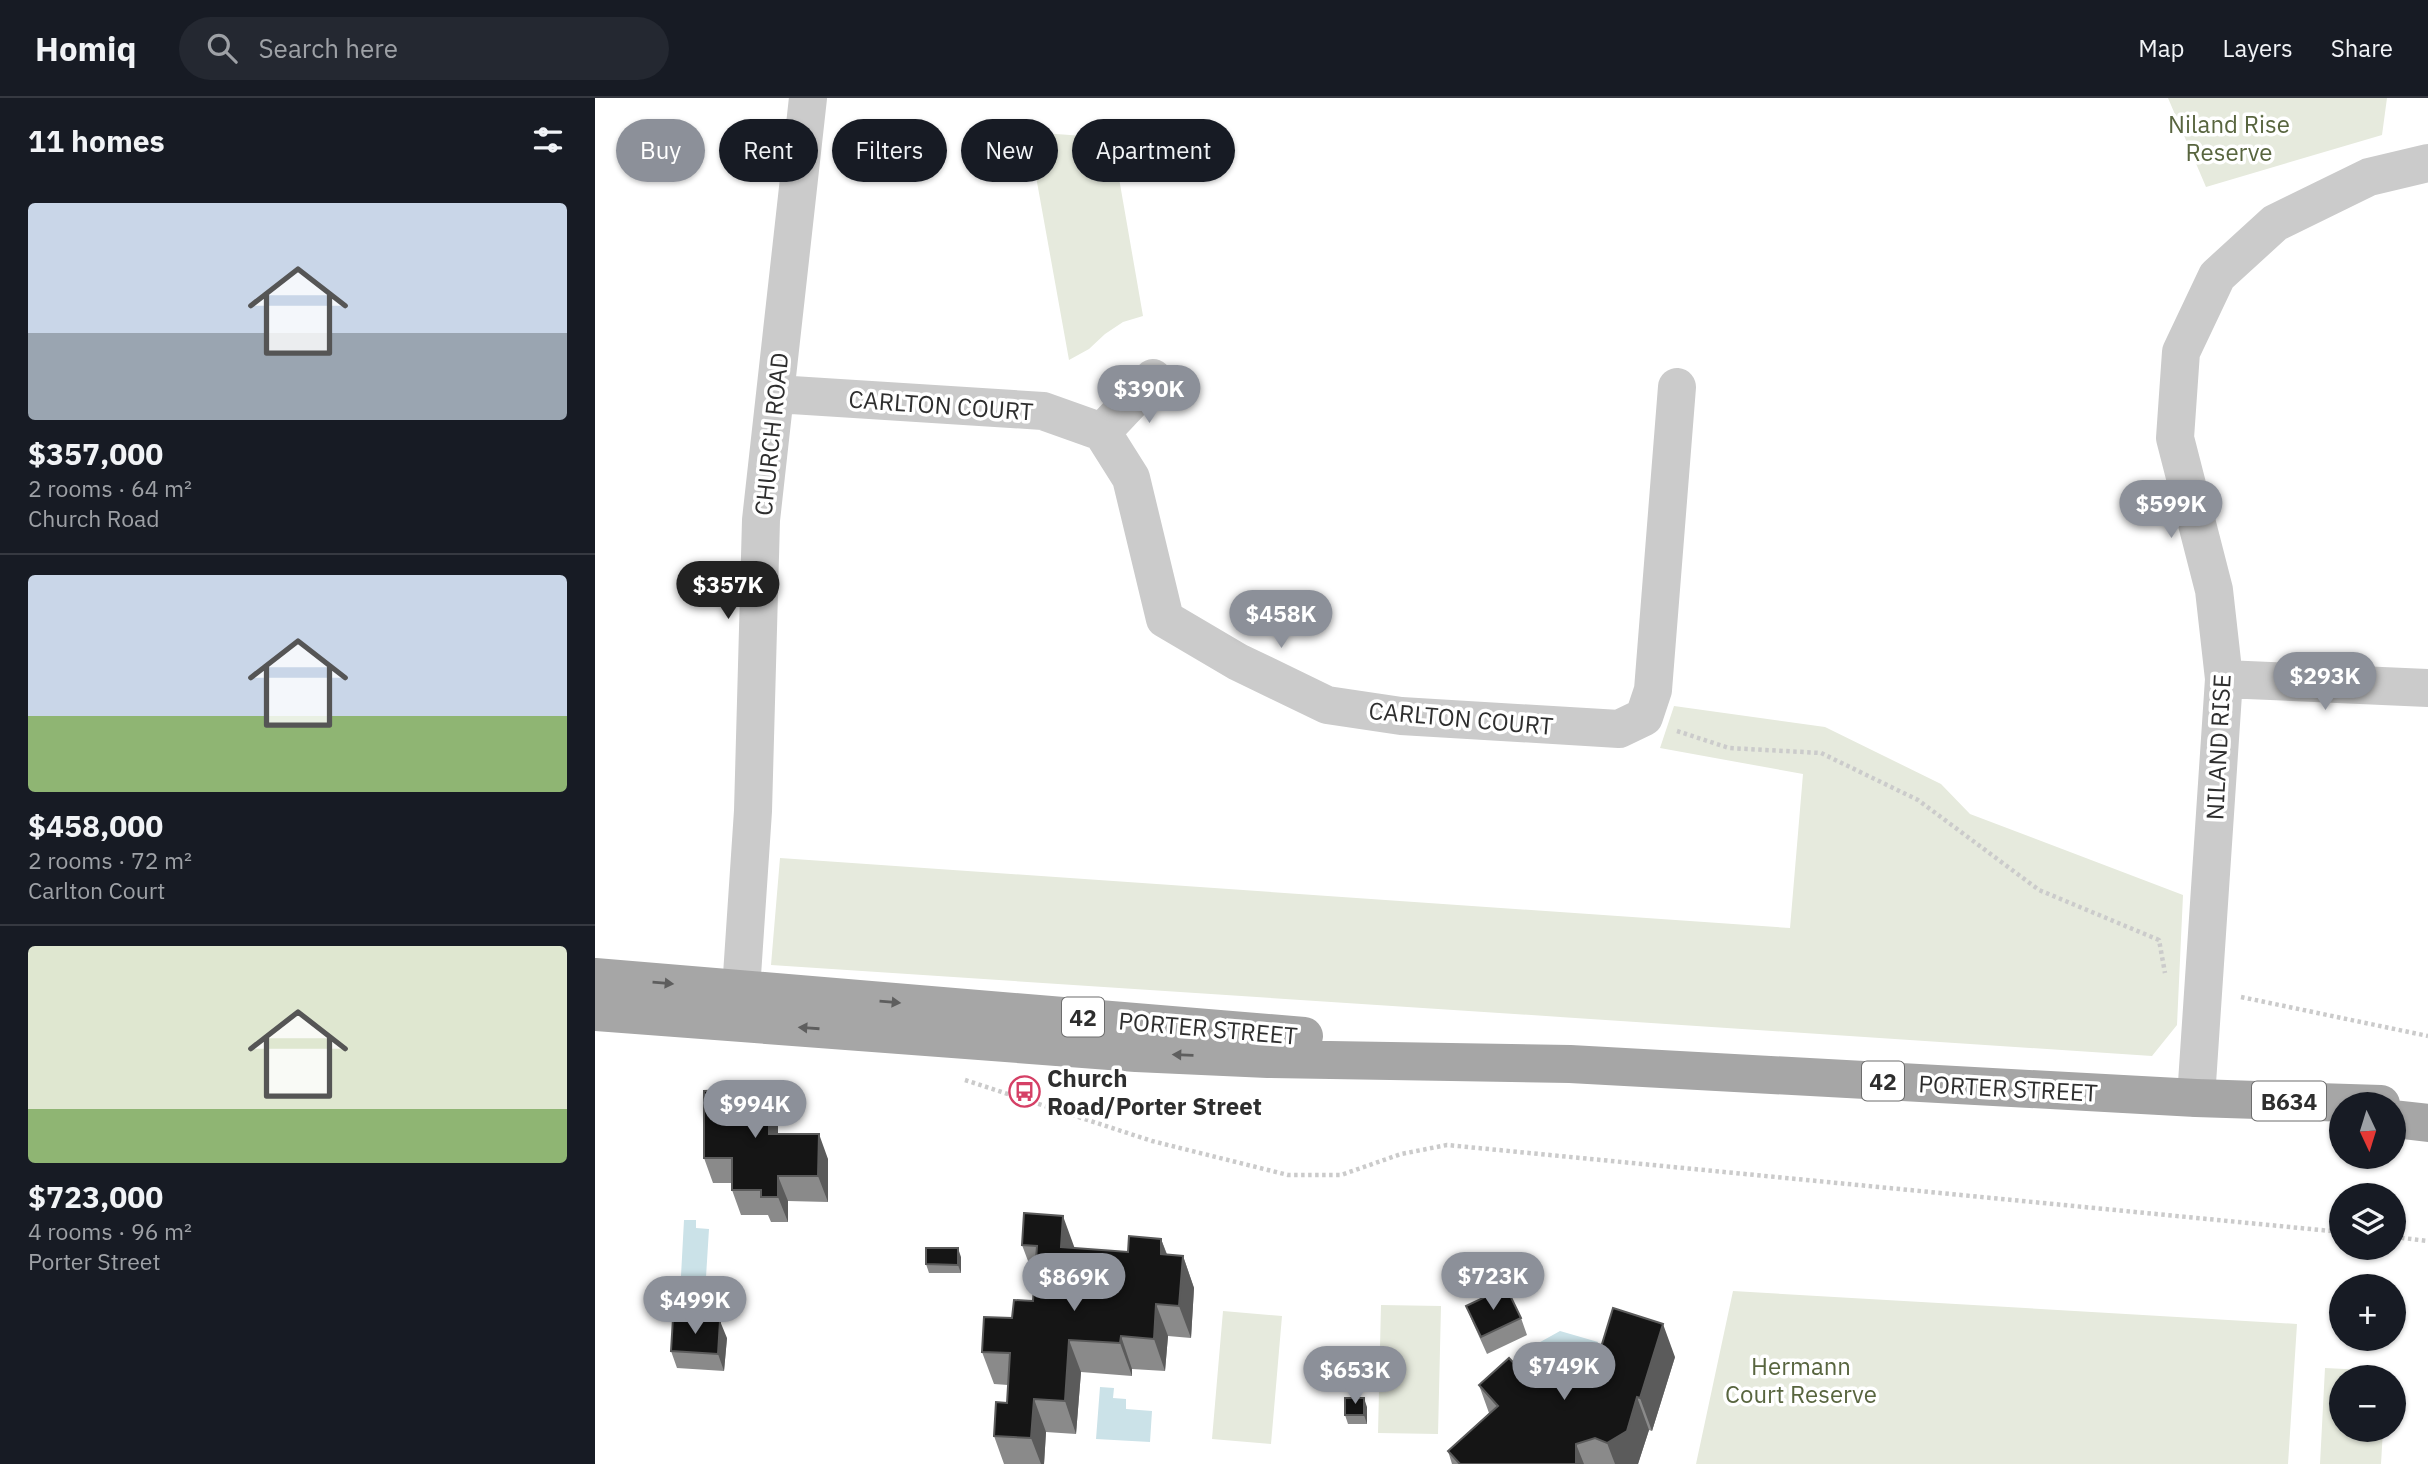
<!DOCTYPE html>
<html lang="en">
<head>
<meta charset="utf-8">
<style>
	:root { --surface:#171b24; --page:#242831; --text:#f1f3f6; --muted:#9ea1a6; --line:#363941; --accent:#8c9099 }
	body { margin:0; font-family:"IBM Plex Sans",sans-serif; background:var(--page); color:var(--text); height:100vh; display:flex; flex-direction:column; font-size:26px; white-space:nowrap }
	* { box-sizing:border-box; margin:0 }
	p { font-size:23px; color:var(--muted) }
	.icon { flex:none; width:38px; height:38px; fill:none; stroke:currentColor; stroke-width:2; stroke-linecap:round; stroke-linejoin:round }
	.map { position:relative; flex:1; overflow:hidden }
	.panel { display:flex; flex-direction:column; background:var(--surface); width:595px }
	.panel>* { flex:none }
	.guide { position:absolute; left:21px; top:21px; width:665px; height:63px; display:flex; gap:14px }
	.needle { width:46px; rotate:176deg }
	.controls { position:absolute; left:1734px; top:994px; display:grid; gap:14px }
	.controls a { display:grid; place-items:center; width:77px; height:77px; border-radius:50%; background:var(--surface); box-shadow:0 2px 5px #0004; font-size:35px }
	.price { position:absolute; translate:-50% -60px; padding:0 16px; border-radius:24px; background:var(--accent); color:#fff; font-size:23px; line-height:46px; filter:drop-shadow(0 2px 4px #0008) }
	.price::after { content:''; position:absolute; left:50%; top:42px; width:21px; height:16px; margin-left:-10px; background:inherit; clip-path:polygon(0 0,100% 0,50% 100%) }
	.price.on { background:#222; color:#fff }
	ul { padding:0; list-style:none }
	li { display:grid; align-content:center; gap:14px; height:371px; padding:0 28px }
	li+li { border-top:2px solid var(--line) }
	li span { display:grid; place-items:center; height:217px; border-radius:7px; color:#555 }
	li>.icon { margin-inline-start:auto }
	span .icon { width:126px; height:126px; fill:#fffc; stroke-width:1 }
	li b { font-size:30px }
	h2 { display:flex; justify-content:space-between; align-items:center; height:84px; padding:0 28px; font-size:30px }
	.pill { padding:0 24px; border-radius:32px; background:var(--surface); box-shadow:0 2px 5px #0004; font-size:24px; line-height:63px }
	.pill.on { background:var(--accent); color:#fff }
	header { display:flex; align-items:center; gap:42px; box-sizing:border-box; height:98px; padding:0 35px; background:var(--surface); border-bottom:2px solid var(--line) }
	header strong { font-size:33px }
	nav { display:flex; gap:38px; margin-inline-start:auto; font-size:24px }
	.search { width:490px; height:63px; background:var(--page); display:flex; align-items:center; gap:18px; box-sizing:border-box; padding:0 24px; border-radius:38px; color:var(--muted); font-size:26px }
	main { display:flex; flex:1; min-height:0 }
	.map>svg:first-child { display:block }
</style>
</head>
<body>
<header>
<strong>Homiq</strong>
<div class="search"><svg class="icon" aria-label="search" viewBox="0 0 24 24"><circle cx="10" cy="10" r="6"/><path d="M15 15l6 6"/></svg>Search here</div>
<nav><a>Map</a><a>Layers</a><a>Share</a></nav>
</header>
<main>
<section class="panel">
<h2>11 homes<svg class="icon" aria-label="filters" viewBox="0 0 24 24"><path d="M4 7h16M4 17h16"/><circle cx="9" cy="7" r="2"/><circle cx="15" cy="17" r="2"/></svg></h2>
<ul>
<li><span style="background:linear-gradient(#c9d6e8 60%,#9aa5b1 0)"><svg class="icon" aria-label="home" viewBox="0 0 24 24"><path d="M3 11l9-7 9 7M6 9v11h12V9"/></svg></span><div><b>$357,000</b><p>2 rooms · 64 m²</p><p>Church Road</p></div></li>
<li><span style="background:linear-gradient(#c9d6e8 65%,#8fb573 0)"><svg class="icon" aria-label="home" viewBox="0 0 24 24"><path d="M3 11l9-7 9 7M6 9v11h12V9"/></svg></span><div><b>$458,000</b><p>2 rooms · 72 m²</p><p>Carlton Court</p></div></li>
<li><span style="background:linear-gradient(#dfe7d0 75%,#8fb573 0)"><svg class="icon" aria-label="home" viewBox="0 0 24 24"><path d="M3 11l9-7 9 7M6 9v11h12V9"/></svg></span><div><b>$723,000</b><p>4 rooms · 96 m²</p><p>Porter Street</p></div></li>
</ul>
</section>
<div class="map">
<svg width="1833" height="1366" viewBox="0 0 1833 1366">
	<rect width="100%" height="100%" fill="#fff"/>
	<path fill="#e6eadd" d="M1573,0H1792L1787,37L1611,89Z
		M433,34L517,40L548,218L528,224L510,236L494,251L474,262Z
		M1079,608L1230,629L1346,686L1375,716L1588,797L1582,927L1557,958L176,867L185,760L1195,830L1208,676L1065,650Z
		M1138,1193L1702,1226L1693,1366H1101Z
		M786,1207L846,1208L843,1336L783,1335Z
		M628,1213L687,1218L676,1346L617,1341Z
		M1730,1270L1791,1273V1279H1746V1332H1788L1786,1366H1725Z"/>
	<path fill="#cbe2e8" d="M89,1122H101V1130L114,1131L111,1179L86,1178Z
		M965,1233L1003,1244L995,1272L968,1265L952,1273L938,1248Z
		M505,1289L519,1290L518,1300L531,1301V1311L557,1313L555,1344L501,1341Z"/>
	<g fill="none" stroke-linecap="round" stroke-linejoin="round">
		<path stroke="#cbcbcb" stroke-width="4.5" stroke-dasharray="3.5 3.5" stroke-linecap="butt" d="M1082,633L1134,650L1226,655L1323,702L1444,792L1564,842L1570,875
			M1646,899L1833,938
			M370,982L557,1043L693,1077H746L806,1056L852,1047L1746,1134
			M1799,1139L1833,1143"/>
		<path stroke="#cbcbcb" stroke-width="38" d="M181,296L448,313L507,334L536,380L570,521L643,564L732,607L806,618L1024,631L1049,619L1058,592L1082,289
			M507,334L558,280
			M1629,581L1833,590
			M144,922L158,713L166,422L213,0
			M1601,1000L1629,581L1619,492L1580,340L1586,254L1622,178L1680,125L1774,79L1833,65"/>
		<path stroke="#a6a6a6" stroke-width="38" d="M0,879L709,938
			M0,914L541,955L673,961L975,966L1601,1000L1786,1006
			M1799,1021L1833,1025"/>
	</g>
	<path fill="#8a8a8a" d="M174,983L183,1009V1036L233,1061V1104L193,1103V1124H176L173,1117H146L137,1092V1085H118L109,1060L142,992Z
		M566,1141L572,1156L588,1158L599,1190L596,1240L573,1238L570,1273L537,1271V1278L486,1274L481,1336L451,1334L449,1366H409L399,1338L412,1305L413,1287L399,1286L387,1254L417,1220L438,1203L439,1179L427,1147L533,1154Z
		M366,1159V1175H334L331,1166Z
		M871,1208L926,1220L932,1237L892,1256L878,1225Z
		M132,1240L129,1273L82,1270L76,1253Z
		M1080,1259L1057,1333L1054,1332L1043,1366H857L853,1353L894,1315L884,1287L938,1286L978,1277Z
		M772,1309V1326H753L750,1317Z"/>
	<path fill="#5b5b5b" d="M174,983L183,1009V1061L174,1036Z
		M224,1036L233,1061V1104L223,1078Z
		M183,1078L193,1103V1124L183,1099Z
		M468,1118L480,1151L466,1149Z
		M566,1141L578,1174L566,1156Z
		M363,1150L366,1159V1175L363,1167Z
		M588,1158L599,1190L596,1240L584,1208Z
		M561,1206L573,1238L570,1273L559,1241Z
		M125,1223L132,1240L129,1273L123,1256Z
		M1068,1226L1080,1259L1057,1333L1045,1300Z
		M526,1238L537,1271V1278L525,1245Z
		M474,1242L486,1274L481,1336L470,1303Z
		M1042,1299L1054,1332L1043,1366H1020L1012,1345Z
		M769,1300L772,1309V1326L769,1317Z
		M439,1301L451,1334L449,1366H446L436,1340Z
		M981,1346L989,1366H981Z"/>
	<path fill="#151515" stroke="#5b5b5b" stroke-width="2" d="M141,983H174V1036H224L223,1078H183V1099H166V1092H137V1060H109V993L142,992Z
		M429,1115L468,1118L466,1149L533,1154L534,1138L566,1141V1156L588,1158L584,1208L561,1206L559,1241L526,1238L525,1245L474,1242L470,1303L439,1301L436,1340L399,1338L401,1304L412,1305L415,1255L387,1254L389,1219L417,1220L419,1202L438,1203L442,1148L427,1147Z
		M331,1150H363V1167L331,1166Z
		M911,1189L926,1220L886,1239L871,1208Z
		M1018,1210L1068,1226L1045,1300L1042,1299L1032,1333L1012,1345L1000,1340L981,1346V1366H865L853,1353L903,1308L884,1287L914,1260L938,1286L978,1277L977,1273L1000,1269Z
		M78,1220L125,1223L123,1256L76,1253Z
		M750,1300H769V1317H750Z"/>
	<defs><path id="oneway-solid" d="M-6-.8H1V-3.2L6.5 0L1 3.2V.8H-6Z" transform="scale(1.75)"/></defs>
	<g fill="#5e5e5e">
		<use href="#oneway-solid" transform="translate(68 885) rotate(5)"/>
		<use href="#oneway-solid" transform="translate(295 904) rotate(5)"/>
		<use href="#oneway-solid" transform="translate(214 930) rotate(-176)"/>
		<use href="#oneway-solid" transform="translate(588 957) rotate(-178)"/>
	</g>
	<defs>
		<symbol id="bus-ring" viewBox="-11 -11 22 22"><circle r="9.5" fill="#fff" stroke="#d54066" stroke-width="1.5"/><path d="M-5-6H5V4H4V6H2V4H-2V6H-4V4H-5ZM-3.5-4V0h7V-4ZM-3.5 1.2v1.5H-2V1.2ZM2 1.2v1.5H3.5V1.2Z" fill="#d54066"/></symbol>
	</defs>
	<g fill-rule="evenodd">
		<use href="#bus-ring" x="412" y="976" width="35" height="35"/>
	</g>
	<g text-anchor="middle" dominant-baseline="central" stroke-width="7" stroke-linejoin="round" paint-order="stroke">
		<g fill="#fff" stroke="#6d6d6d" stroke-width="2">
			<rect x="467" y="899.5" width="42" height="39" rx="5"/>
			<rect x="1267" y="963.5" width="42" height="39" rx="5"/>
			<rect x="1657" y="983.5" width="74" height="39" rx="5"/>
		</g>
		<g font-size="23" font-weight="bold" fill="#2e2e2e">
			<text x="488" y="919">42</text>
			<text x="1288" y="983">42</text>
			<text x="1694" y="1003">B634</text>
		</g>
		<g font-size="24" fill="#58653f" stroke="#fff">
			<text x="1634" y="26">Niland Rise<tspan x="1634" dy="28">Reserve</tspan></text>
			<text x="1206" y="1268">Hermann<tspan x="1206" dy="28">Court Reserve</tspan></text>
		</g>
		<g font-size="24" fill="#2e2e2e" stroke="#fff">
			<text transform="translate(346 307) rotate(4)">CARLTON COURT</text>
			<text transform="translate(176 336) rotate(-84)">CHURCH ROAD</text>
			<text transform="translate(866 620) rotate(5)">CARLTON COURT</text>
			<text transform="translate(1623 649) rotate(-87)">NILAND RISE</text>
			<text transform="translate(613 930) rotate(5)">PORTER STREET</text>
			<text transform="translate(1413 990) rotate(3)">PORTER STREET</text>
		</g>
		<g font-size="24" font-weight="bold" fill="#2e2e2e" stroke="#fff" text-anchor="start">
			<text x="452" y="980">Church<tspan x="452" dy="28">Road/Porter Street</tspan></text>
		</g>
	</g>
</svg>
<div class="controls">
<a><svg class="needle" viewBox="-14 -14 28 28"><path d="M0-13l5 13h-10z" fill="#e53935"/><path d="M0 13l5-13h-10z" fill="#9ea1a6"/></svg></a>
<a><svg class="icon" aria-label="layers" viewBox="0 0 24 24"><path d="M12 4l9 5-9 5-9-5zM3 14l9 5 9-5"/></svg></a>
<a>+</a>
<a>−</a>
</div>
<b class="price" style="left:554px;top:327px">$390K</b>
<b class="price" style="left:1576px;top:442px">$599K</b>
<b class="price on" style="left:133px;top:523px">$357K</b>
<b class="price" style="left:686px;top:552px">$458K</b>
<b class="price" style="left:1730px;top:614px">$293K</b>
<b class="price" style="left:160px;top:1042px">$994K</b>
<b class="price" style="left:898px;top:1214px">$723K</b>
<b class="price" style="left:479px;top:1215px">$869K</b>
<b class="price" style="left:100px;top:1238px">$499K</b>
<b class="price" style="left:969px;top:1304px">$749K</b>
<b class="price" style="left:760px;top:1308px">$653K</b>
<div class="guide">
<a class="pill on">Buy</a>
<a class="pill">Rent</a>
<a class="pill">Filters</a>
<a class="pill">New</a>
<a class="pill">Apartment</a>
</div>
</div>
</main>
</body>
</html>
